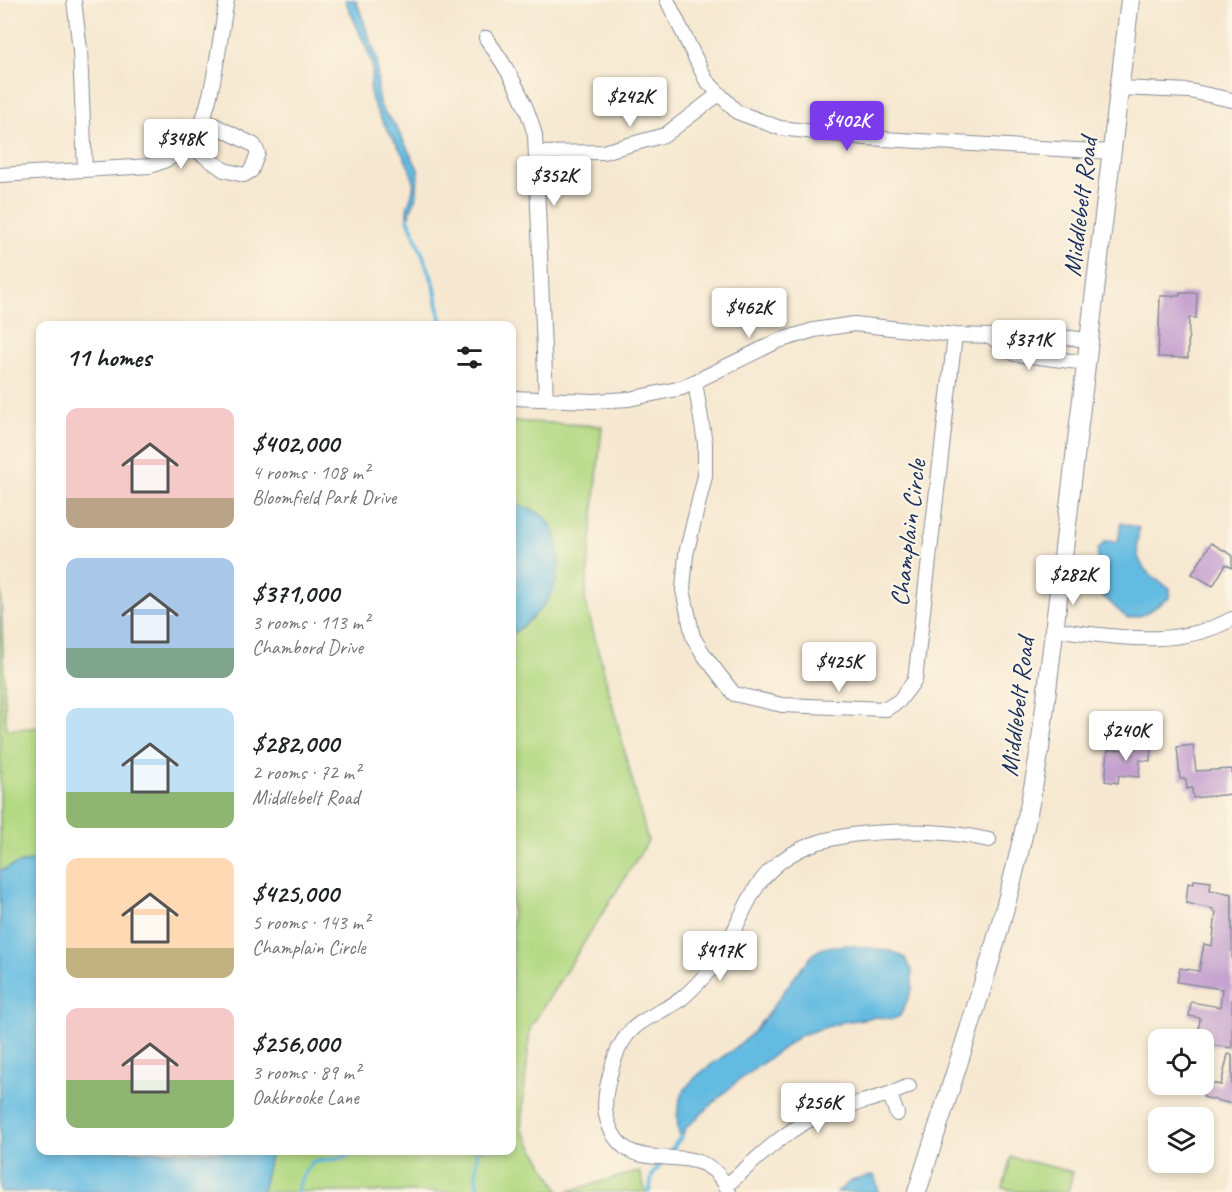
<!DOCTYPE html>
<html lang="en">
<head>
<meta charset="utf-8">
<style>
	:root { --surface:#fff; --page:#f2f2f2; --text:#202124; --muted:#757577; --accent:#7c3aed }
	body { margin:0; font-family:Caveat,sans-serif; background:var(--page); color:var(--text); height:100vh; display:flex; flex-direction:column; font-size:22px; white-space:nowrap }
	* { box-sizing:border-box; margin:0 }
	p { font-size:20px; color:var(--muted) }
	.icon { flex:none; width:33px; height:33px; fill:none; stroke:currentColor; stroke-width:2; stroke-linecap:round; stroke-linejoin:round }
	.map { position:relative; flex:1; overflow:hidden }
	.panel { position:absolute; left:36px; top:321px; width:480px; height:834px; display:flex; flex-direction:column; background:var(--surface); border-radius:12px; box-shadow:0 3px 9px #0003 }
	.panel>* { flex:none }
	.tools { position:absolute; left:1148px; top:1029px; display:grid; gap:12px }
	.tools a { display:grid; place-items:center; width:66px; height:66px; border-radius:12px; background:var(--surface); box-shadow:0 3px 9px #0003; font-size:30px }
	.price { position:absolute; translate:-50% -51px; padding:0 14px; border-radius:6px; background:#fff; color:#222; font-size:20px; line-height:39px; filter:drop-shadow(0 2px 3px #0008) }
	.price::after { content:''; position:absolute; left:50%; top:36px; width:18px; height:14px; margin-left:-9px; background:inherit; clip-path:polygon(0 0,100% 0,50% 100%) }
	.price.current { background:var(--accent); color:#fff }
	ul { padding:0; list-style:none }
	li { display:flex; align-items:center; gap:18px; height:150px; padding:0 30px }
	li span { display:grid; place-items:center; flex:none; width:168px; height:120px; border-radius:12px; color:#555 }
	li>.icon { margin-inline-start:auto }
	span .icon { width:72px; height:72px; fill:#fffc; stroke-width:1 }
	li b { font-size:26px }
	h2 { display:flex; justify-content:space-between; align-items:center; height:72px; padding:0 30px; font-size:26px }
	.map>svg:first-child { display:block }
</style>
</head>
<body>
<div class="map">
<svg width="1232" height="1192" viewBox="0 0 1232 1192">
	<rect width="100%" height="100%" fill="#fcf5e5"/>
	<filter id="ink" filterUnits="userSpaceOnUse"><feTurbulence type="fractalNoise" baseFrequency=".0167" numOctaves="2"/><feDisplacementMap in="SourceGraphic" scale="12" xChannelSelector="R" yChannelSelector="G"/><feConvolveMatrix kernelMatrix="1 2 1 2 8 2 1 2 1" color-interpolation-filters="sRGB"/></filter>
	<filter id="wash" filterUnits="userSpaceOnUse"><feTurbulence type="fractalNoise" baseFrequency=".008" numOctaves="4" result="noise"/><feDisplacementMap in="SourceGraphic" scale="24" xChannelSelector="R" yChannelSelector="G"/><feGaussianBlur stdDeviation="1.35" result="paint"/><feColorMatrix in="noise" values="0 0 0 0 0 0 0 0 0 0 0 0 0 0 0 0 0 1.4 0 .05"/><feComposite in="paint" operator="in"/></filter>
	<g filter="url(#wash)">
		<rect width="100%" height="100%" fill="#f6e8d0"/>
		<path fill="#b3d983" stroke="#678470" stroke-width="1.5" d="M512,421L602,426L585,600L648,841L530,1028L521,1128L560,1192H262L271,1151L512,1150V634L527,623L545,516L512,503Z
			M0,576L6,730L40,727V859L18,864L0,871Z
			M1011,1157L1073,1172L1068,1192H1020L1003,1188Z
			M639,1171L646,1192H566Z"/>
		<path fill="#64bbe1" stroke="#4075a0" stroke-width="1.5" d="M345,0H356L377,59L378,99L383,111L395,125L418,169L417,194L408,218C403,206 417,193 413,179C405,150 385,131 374,105C365,84 375,80 372,64C368,48 352,17 345,0Z
			M512,503C521,507 539,510 546,518C561,535 562,568 553,590C546,607 526,624 512,634Z
			M1121,523L1139,528C1133,561 1141,572 1170,588L1169,598C1154,607 1145,618 1127,618L1095,589L1098,549L1106,541L1118,542Z
			M40,859V1150L271,1151L262,1192H0V871L18,864Z
			M846,945L892,951L905,958L912,971V989L900,1016L893,1019L877,1017L843,1022L801,1035L734,1084L685,1129L683,1135H679C677,1123 676,1106 682,1094C696,1070 725,1058 745,1040C773,1014 788,979 815,953C822,946 836,946 846,945Z
			M874,1175L879,1192H837L851,1181Z"/>
		<g fill="none" stroke-linecap="round" stroke-linejoin="round">
			<path stroke="#64bbe1" stroke-width="4" d="M408,218L434,284L442,326
				M477,1150L476,1178L479,1192
				M669,1153L681,1137
				M297,1192L301,1179L312,1162L344,1158L355,1150
				M649,1192L652,1176L663,1161"/>
		</g>
		<g id="blocks">
			<path fill="#c4a0cf" d="M1180,293H1197L1196,318H1189L1188,358L1158,357L1160,296H1180Z
				M1211,543L1232,555V568L1226,564L1213,586L1192,574Z
				M1135,744L1151,745L1150,761L1140,760L1139,777L1119,775L1118,783L1105,781L1108,750L1134,749Z
				M1193,745L1196,771L1232,769V794L1193,798L1192,788L1187,789L1186,779H1180L1177,747Z
				M1194,880L1211,882L1210,890L1232,894V1048L1203,1044V1040H1197L1200,1018L1189,1016L1191,1002L1220,1007L1222,989L1177,982L1180,968L1199,971L1204,944L1212,946L1216,912H1213V909L1186,903L1188,883L1194,884Z
				M1228,1054L1232,1055V1104L1203,1097L1206,1082L1221,1085Z"/>
		</g>
	</g>
	<g filter="url(#ink)">
		<use href="#blocks" fill-opacity="0" stroke="#888c97" stroke-width="1.5"/>
		<g fill="none" stroke-linecap="round" stroke-linejoin="round">
			<defs>
				<path id="minor" d="M74,0L80,50L85,170
					M667,0L706,80L737,112L780,128L866,138L1112,152
					M486,38C508,69 525,98 535,135L546,399
					M1119,88L1190,91L1232,100
					M189,145L224,170L244,175L251,171L258,153L254,145L204,120
					M537,153L603,152L665,135L719,94
					M0,175L150,166C165,161 180,155 190,144C212,120 220,34 227,0
					M990,336L1015,354L1086,363
					M695,382L705,443V476L686,554L683,590L693,637L704,655L734,694L782,705L886,709L899,701L915,680L955,335
					M512,398L594,401L629,399L682,388L778,341L814,330L854,324L955,335L990,336L1014,332L1089,340
					M1052,629C1113,636 1175,650 1232,619
					M890,1095L897,1114
					M726,1186C755,1161 784,1130 820,1115C849,1103 880,1100 909,1086
					M729,1192C700,1125 624,1192 606,1115C602,1098 613,1056 623,1041C637,1018 661,1014 681,999C691,991 701,980 710,970C746,927 742,877 801,849C846,827 940,828 989,840"/>
				<path id="tertiary" d="M917,1192C963,1046 1016,899 1040,748L1130,0"/>
			</defs>
			<use href="#minor" stroke="#888c97" stroke-width="16"/>
			<use href="#tertiary" stroke="#888c97" stroke-width="20"/>
			<use href="#minor" stroke="#fff" stroke-width="14"/>
			<use href="#tertiary" stroke="#fff" stroke-width="18"/>
		</g>
	</g>
	<g text-anchor="middle" dominant-baseline="central" stroke-width="4.5" stroke-linejoin="round" paint-order="stroke">
		<g font-size="26" fill="#1b2f5e" stroke="#fcf5e5">
			<text transform="translate(1080 207) rotate(-83)">Middlebelt Road</text>
			<text transform="translate(908 533) rotate(-83)">Champlain Circle</text>
			<text transform="translate(1017 707) rotate(-83)">Middlebelt Road</text>
		</g>
	</g>
</svg>
<div class="tools">
<a><svg class="icon" aria-label="locate" viewBox="0 0 24 24"><circle cx="12" cy="12" r="6"/><path d="M12 2v4M12 18v4M2 12h4M18 12h4"/></svg></a>
<a><svg class="icon" aria-label="layers" viewBox="0 0 24 24"><path d="M12 4l9 5-9 5-9-5zM3 14l9 5 9-5"/></svg></a>
</div>
<b class="price" style="left:630px;top:128px">$242K</b>
<b class="price current" style="left:847px;top:152px">$402K</b>
<b class="price" style="left:181px;top:170px">$348K</b>
<b class="price" style="left:554px;top:207px">$352K</b>
<b class="price" style="left:749px;top:339px">$462K</b>
<b class="price" style="left:1029px;top:371px">$371K</b>
<b class="price" style="left:1073px;top:606px">$282K</b>
<b class="price" style="left:839px;top:693px">$425K</b>
<b class="price" style="left:1126px;top:762px">$240K</b>
<b class="price" style="left:720px;top:982px">$417K</b>
<b class="price" style="left:818px;top:1134px">$256K</b>
<section class="panel">
<h2>11 homes<svg class="icon" aria-label="filters" viewBox="0 0 24 24"><path d="M4 7h16M4 17h16"/><circle cx="9" cy="7" r="2"/><circle cx="15" cy="17" r="2"/></svg></h2>
<ul>
<li><span style="background:linear-gradient(#f6c9c9 75%,#b9a48a 0)"><svg class="icon" aria-label="home" viewBox="0 0 24 24"><path d="M3 11l9-7 9 7M6 9v11h12V9"/></svg></span><div><b>$402,000</b><p>4 rooms · 108 m²</p><p>Bloomfield Park Drive</p></div></li>
<li><span style="background:linear-gradient(#a9c7e8 75%,#7fa58c 0)"><svg class="icon" aria-label="home" viewBox="0 0 24 24"><path d="M3 11l9-7 9 7M6 9v11h12V9"/></svg></span><div><b>$371,000</b><p>3 rooms · 113 m²</p><p>Chambord Drive</p></div></li>
<li><span style="background:linear-gradient(#bfe0f5 70%,#8fb573 0)"><svg class="icon" aria-label="home" viewBox="0 0 24 24"><path d="M3 11l9-7 9 7M6 9v11h12V9"/></svg></span><div><b>$282,000</b><p>2 rooms · 72 m²</p><p>Middlebelt Road</p></div></li>
<li><span style="background:linear-gradient(#ffd9b3 75%,#c2b280 0)"><svg class="icon" aria-label="home" viewBox="0 0 24 24"><path d="M3 11l9-7 9 7M6 9v11h12V9"/></svg></span><div><b>$425,000</b><p>5 rooms · 143 m²</p><p>Champlain Circle</p></div></li>
<li><span style="background:linear-gradient(#f6c9c9 60%,#8fb573 0)"><svg class="icon" aria-label="home" viewBox="0 0 24 24"><path d="M3 11l9-7 9 7M6 9v11h12V9"/></svg></span><div><b>$256,000</b><p>3 rooms · 89 m²</p><p>Oakbrooke Lane</p></div></li>
</ul>
</section>
</div>
</body>
</html>
